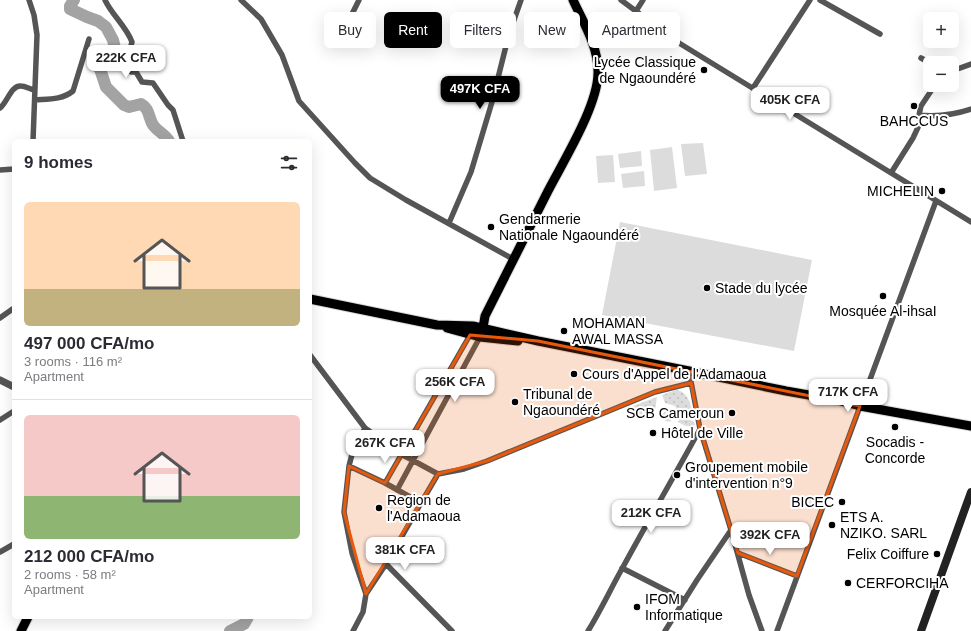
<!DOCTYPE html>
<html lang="en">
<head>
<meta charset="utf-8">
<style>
	:root { --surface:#fff; --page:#f7f7f7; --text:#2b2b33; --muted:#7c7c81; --line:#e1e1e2; --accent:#000 }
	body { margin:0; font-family:Helvetica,sans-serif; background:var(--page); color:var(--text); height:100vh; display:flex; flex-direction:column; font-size:15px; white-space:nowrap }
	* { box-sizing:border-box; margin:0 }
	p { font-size:13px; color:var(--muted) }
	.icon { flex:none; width:22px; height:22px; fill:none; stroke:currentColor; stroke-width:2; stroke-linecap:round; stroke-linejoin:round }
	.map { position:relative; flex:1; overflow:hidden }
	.panel { position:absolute; left:12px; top:139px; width:300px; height:480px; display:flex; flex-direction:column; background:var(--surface); border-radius:6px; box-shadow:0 4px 16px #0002 }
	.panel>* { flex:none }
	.hud { position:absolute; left:324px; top:12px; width:380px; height:36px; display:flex; gap:8px }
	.fabs { position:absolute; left:923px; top:12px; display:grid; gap:8px }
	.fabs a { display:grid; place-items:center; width:36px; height:36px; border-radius:6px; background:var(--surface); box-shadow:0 4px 16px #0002; font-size:20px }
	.price { position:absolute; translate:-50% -34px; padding:0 9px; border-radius:8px; background:#fff; color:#222; font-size:13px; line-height:26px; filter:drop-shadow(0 1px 2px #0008) }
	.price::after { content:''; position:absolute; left:50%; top:24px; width:12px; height:9px; margin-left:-6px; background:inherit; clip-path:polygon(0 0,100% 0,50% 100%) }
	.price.current { background:var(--accent); color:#fff }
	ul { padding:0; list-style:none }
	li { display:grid; align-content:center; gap:8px; height:212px; padding:0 12px }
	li+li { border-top:1px solid var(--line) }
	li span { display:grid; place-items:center; height:124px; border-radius:6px; color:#555 }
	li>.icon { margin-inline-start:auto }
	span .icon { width:72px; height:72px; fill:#fffc; stroke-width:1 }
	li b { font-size:17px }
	h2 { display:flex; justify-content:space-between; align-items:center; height:48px; padding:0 12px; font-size:17px }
	.pill { padding:0 14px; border-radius:6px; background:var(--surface); box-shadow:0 4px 16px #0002; font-size:14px; line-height:36px }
	.pill.current { background:var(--accent); color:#fff }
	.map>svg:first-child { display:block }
</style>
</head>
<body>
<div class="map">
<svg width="971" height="631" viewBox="0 0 971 631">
	<defs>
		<pattern id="grass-dots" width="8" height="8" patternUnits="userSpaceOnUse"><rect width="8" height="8" fill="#dcdcdc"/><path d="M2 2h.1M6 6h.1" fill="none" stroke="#bbb" stroke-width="1.8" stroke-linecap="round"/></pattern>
	</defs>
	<rect width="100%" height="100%" fill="#fff"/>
	<path fill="url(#grass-dots)" d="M676,390C687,391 692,404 692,415L679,413L675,406L665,403L662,395Z
		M657,397L654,417L630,412L628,411L630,407Z
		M662.5 416a5.5 5.5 0 1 1 11 0a5.5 5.5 0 1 1-11 0Z
		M684,418L693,421L695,424L694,426H686L678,422L679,420Z"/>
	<path fill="#dcdcdc" d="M703,143L707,174L685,176L681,144Z
		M672,147L677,188L654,191L650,150Z
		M641,151L642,166L620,168L618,154Z
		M613,155L615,182L598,183L596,156Z
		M644,171L645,186L623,188L621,174Z
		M620,222L812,260L794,351L602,315Z"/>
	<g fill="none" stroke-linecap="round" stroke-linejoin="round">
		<path stroke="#a3a3a3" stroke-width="12" d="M74,0L70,6V9L87,17L98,21L106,27L113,40L116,52C110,59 103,59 98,67L100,69L106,87L124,105L129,107L141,104C150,109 148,117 153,125C157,131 165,134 169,141
			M230,631L244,624L248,617"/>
		<defs>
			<path id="primary" d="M310,299L437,325L473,326L538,341L689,371L786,391L837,400L860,406L971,426
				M447,328L480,337L518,341
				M480,337L483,328L485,316C506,274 527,232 548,191C564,160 599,104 598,71C598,46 583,22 573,0
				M21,631L28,617"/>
		</defs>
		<use href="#primary" stroke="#dbdbdb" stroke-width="11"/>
		<path stroke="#555" stroke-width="5.5" d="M29,0L34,15L37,35L33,141
			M105,0C112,15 126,26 132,42C129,53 125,61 131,72H136L142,82L153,83L168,105L173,110L183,141
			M241,0L261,19L282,55L299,101L355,163L370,178L406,200L513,259
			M621,0L679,43L971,222
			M820,0L880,34
			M636,11L643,0
			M351,23L352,14L359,0
			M921,58L930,63
			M952,71L971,64
			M753,88L810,0
			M35,100C48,99 62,100 73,91L89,39
			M0,108C7,103 11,85 21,86C25,86 30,89 34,90
			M919,115C938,117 953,115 971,109
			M0,170L14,169
			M891,173L913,138L920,123L919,115L921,106L935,85
			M449,223L471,172L492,102L509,34L521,0
			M0,318L14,308
			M310,355L365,428L401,454L438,474L464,469L487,461L655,392L691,383
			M689,371L700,429L731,530L749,595L762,631
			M0,420L14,411
			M365,428L352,454L349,466L385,483L421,503L438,474
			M349,466L344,512L352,553L366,594
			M385,483L470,335
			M397,490L480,337
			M421,503L386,564L452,631
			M0,552L14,544
			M738,553L797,576
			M622,568L685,600
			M353,631L363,612L366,594L386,564
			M588,631C601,610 611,588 623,567C648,521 675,475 700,429
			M665,631L697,580L731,530
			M777,631L936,201"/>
		<path stroke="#555" stroke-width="7" d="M0,380L14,387"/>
		<path stroke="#222" stroke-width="8" d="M921,631L971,492"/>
		<use href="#primary" stroke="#000" stroke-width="9"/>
	</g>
	<path fill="#e8590c" fill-opacity="0.2" stroke="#e8590c" stroke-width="3" stroke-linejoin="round" d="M470,335L538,341L860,406L797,576L738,553L700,429L691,383L655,392L487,461L438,474L366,594L344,512L349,466L385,483Z"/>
	<g fill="#000" stroke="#fff" stroke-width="1.5">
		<circle cx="704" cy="70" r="4"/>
		<circle cx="914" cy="106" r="4"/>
		<circle cx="942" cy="191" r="4"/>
		<circle cx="491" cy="227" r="4"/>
		<circle cx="707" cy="288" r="4"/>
		<circle cx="883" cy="296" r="4"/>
		<circle cx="564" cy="331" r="4"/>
		<circle cx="574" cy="374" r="4"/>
		<circle cx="515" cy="402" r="4"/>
		<circle cx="732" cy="413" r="4"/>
		<circle cx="895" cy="427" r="4"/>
		<circle cx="653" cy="433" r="4"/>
		<circle cx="677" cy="475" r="4"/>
		<circle cx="842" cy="502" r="4"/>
		<circle cx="379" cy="508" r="4"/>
		<circle cx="832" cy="525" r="4"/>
		<circle cx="937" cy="554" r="4"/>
		<circle cx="848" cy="583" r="4"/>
		<circle cx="637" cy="607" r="4"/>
	</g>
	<g text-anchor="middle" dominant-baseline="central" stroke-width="4" stroke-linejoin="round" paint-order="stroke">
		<g font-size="14" fill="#000" stroke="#fff" text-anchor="start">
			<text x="696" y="62" text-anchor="end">Lycée Classique<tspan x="696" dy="16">de Ngaoundéré</tspan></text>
			<text x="914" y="121" text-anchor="middle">BAHCCUS</text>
			<text x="934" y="191" text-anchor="end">MICHELIN</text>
			<text x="499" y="219">Gendarmerie<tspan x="499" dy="16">Nationale Ngaoundéré</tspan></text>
			<text x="715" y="288">Stade du lycée</text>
			<text x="883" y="311" text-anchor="middle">Mosquée Al-ihsaI</text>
			<text x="572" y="323">MOHAMAN<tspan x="572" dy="16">AWAL MASSA</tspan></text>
			<text x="582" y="374">Cours d'Appel de l'Adamaoua</text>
			<text x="523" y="394">Tribunal de<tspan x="523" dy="16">Ngaoundéré</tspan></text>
			<text x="724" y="413" text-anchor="end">SCB Cameroun</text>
			<text x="661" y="433">Hôtel de Ville</text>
			<text x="895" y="442" text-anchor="middle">Socadis -<tspan x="895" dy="16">Concorde</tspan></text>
			<text x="685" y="467">Groupement mobile<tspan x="685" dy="16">d'intervention n°9</tspan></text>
			<text x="387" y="500">Region de<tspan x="387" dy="16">l'Adamaoua</tspan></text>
			<text x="834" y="502" text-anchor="end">BICEC</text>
			<text x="840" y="517">ETS A.<tspan x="840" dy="16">NZIKO. SARL</tspan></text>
			<text x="929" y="554" text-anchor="end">Felix Coiffure</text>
			<text x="856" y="583">CERFORCIHA</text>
			<text x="645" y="599">IFOM<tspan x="645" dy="16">Informatique</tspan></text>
		</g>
	</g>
</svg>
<div class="fabs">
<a>+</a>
<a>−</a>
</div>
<b class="price" style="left:126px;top:79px">222K CFA</b>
<b class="price current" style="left:480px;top:110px">497K CFA</b>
<b class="price" style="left:790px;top:121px">405K CFA</b>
<b class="price" style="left:455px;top:403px">256K CFA</b>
<b class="price" style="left:848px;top:413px">717K CFA</b>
<b class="price" style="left:385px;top:464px">267K CFA</b>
<b class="price" style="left:651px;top:534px">212K CFA</b>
<b class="price" style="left:770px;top:556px">392K CFA</b>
<b class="price" style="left:405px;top:571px">381K CFA</b>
<div class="hud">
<a class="pill">Buy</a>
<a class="pill current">Rent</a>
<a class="pill">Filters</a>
<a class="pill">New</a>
<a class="pill">Apartment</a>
</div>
<section class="panel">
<h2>9 homes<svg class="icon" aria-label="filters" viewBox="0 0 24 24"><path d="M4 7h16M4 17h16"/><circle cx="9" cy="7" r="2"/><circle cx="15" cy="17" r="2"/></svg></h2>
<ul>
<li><span style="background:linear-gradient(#ffd9b3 70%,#c2b280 0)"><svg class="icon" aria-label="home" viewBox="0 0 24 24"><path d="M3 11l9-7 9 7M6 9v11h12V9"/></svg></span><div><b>497 000 CFA/mo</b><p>3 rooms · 116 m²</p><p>Apartment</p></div></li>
<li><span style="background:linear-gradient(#f6c9c9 65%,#8fb573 0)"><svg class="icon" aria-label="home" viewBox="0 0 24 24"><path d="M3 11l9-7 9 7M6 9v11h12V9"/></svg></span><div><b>212 000 CFA/mo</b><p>2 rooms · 58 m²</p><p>Apartment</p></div></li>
</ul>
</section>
</div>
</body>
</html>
